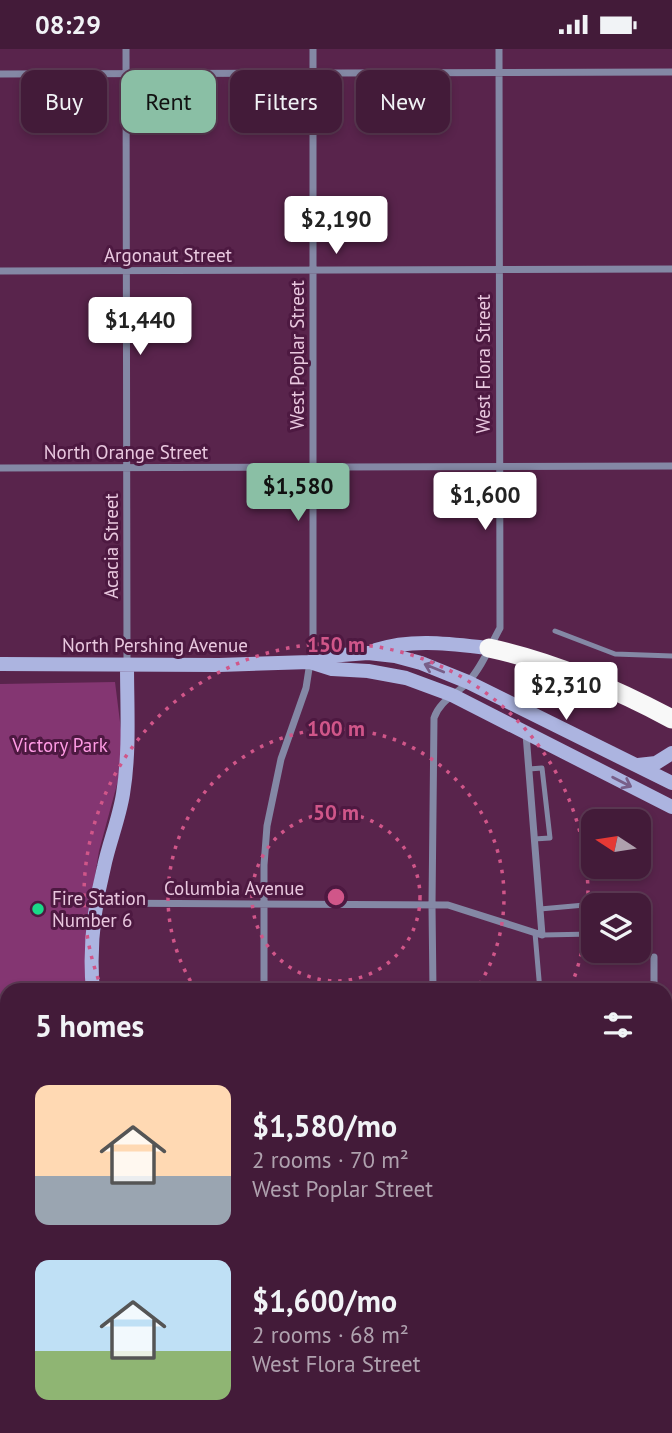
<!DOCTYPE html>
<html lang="en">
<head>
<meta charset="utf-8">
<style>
	:root { --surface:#431b39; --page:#4a2441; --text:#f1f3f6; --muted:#afa1ae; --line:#5b3953; --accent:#8abfa5 }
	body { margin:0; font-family:"PT Sans",sans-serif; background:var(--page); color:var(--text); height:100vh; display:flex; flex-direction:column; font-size:26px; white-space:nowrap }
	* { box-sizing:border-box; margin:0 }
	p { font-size:23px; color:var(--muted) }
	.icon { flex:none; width:38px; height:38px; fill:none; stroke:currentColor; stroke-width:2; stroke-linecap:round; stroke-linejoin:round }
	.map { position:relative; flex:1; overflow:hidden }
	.panel { position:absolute; left:0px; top:934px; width:672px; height:450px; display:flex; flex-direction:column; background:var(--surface); border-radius:21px 21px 0 0; box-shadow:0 4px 10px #0003,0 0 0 2px var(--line) }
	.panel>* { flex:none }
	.guide { position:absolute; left:21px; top:21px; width:630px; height:63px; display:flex; gap:14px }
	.needle { width:46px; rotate:282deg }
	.controls { position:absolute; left:581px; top:760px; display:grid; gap:14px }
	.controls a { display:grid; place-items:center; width:70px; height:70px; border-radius:14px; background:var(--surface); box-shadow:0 4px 10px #0003,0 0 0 2px var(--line); font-size:35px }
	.price { position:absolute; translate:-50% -60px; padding:0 16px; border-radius:7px; background:#fff; color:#222; font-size:23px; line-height:46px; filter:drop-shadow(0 2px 4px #0008) }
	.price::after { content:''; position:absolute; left:50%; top:42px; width:21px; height:16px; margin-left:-10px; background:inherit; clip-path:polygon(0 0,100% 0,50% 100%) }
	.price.current { background:var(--accent); color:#111 }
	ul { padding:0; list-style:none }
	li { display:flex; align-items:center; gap:21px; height:175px; padding:0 35px }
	li span { display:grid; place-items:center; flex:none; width:196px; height:140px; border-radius:14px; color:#555 }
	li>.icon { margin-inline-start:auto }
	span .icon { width:84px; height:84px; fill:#fffc; stroke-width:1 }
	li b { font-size:30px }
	h2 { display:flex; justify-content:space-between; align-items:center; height:84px; padding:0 35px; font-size:30px }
	.pill { padding:0 24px; border-radius:14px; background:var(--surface); box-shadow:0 4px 10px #0003,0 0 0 2px var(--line); font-size:24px; line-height:63px }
	.pill.current { background:var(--accent); color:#111 }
	.status { display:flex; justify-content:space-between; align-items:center; height:49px; padding:0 35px; background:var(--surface); direction:ltr }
	.status svg { height:19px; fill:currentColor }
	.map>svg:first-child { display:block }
</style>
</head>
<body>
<div class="status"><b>08:29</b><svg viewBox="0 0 49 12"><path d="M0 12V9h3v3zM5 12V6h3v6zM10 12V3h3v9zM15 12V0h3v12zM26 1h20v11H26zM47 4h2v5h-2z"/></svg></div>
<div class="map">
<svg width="672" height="1384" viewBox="0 0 672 1384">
	<rect width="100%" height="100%" fill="#59244c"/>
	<path fill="#843672" d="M115,633L122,689L119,728L99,802L93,839L90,941L7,942V1303L0,1309V635Z"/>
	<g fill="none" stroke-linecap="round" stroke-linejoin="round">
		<path stroke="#8488a5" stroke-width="5" d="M555,582L615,605L672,607
			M529,720L542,719L550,789L534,790
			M540,860L596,855
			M639,882H642
			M535,884L540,942
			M542,886L593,885"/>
		<path stroke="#8488a5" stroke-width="7" d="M126,0L127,615
			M0,25L672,23
			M0,222L672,220
			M0,419L672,417
			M97,854L448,856L542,886L526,685
			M264,942V816L267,777L281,710L306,639L313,594V0
			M433,942L432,856L434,669C440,651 456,646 468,633C482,618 490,597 500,579L499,0
			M654,942V908
			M182,1377L185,1384
			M433,1377V1384
			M228,1384L232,1377"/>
		<path stroke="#acb4e0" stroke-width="14" d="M376,601C412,589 452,595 489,599
			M310,613L332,620L368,622L406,629L452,646L672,758
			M0,615L219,616L310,613L329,607L368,604L395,607L421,614L468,633L672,734
			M638,716L656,714L672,704
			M93,942C89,901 94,858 104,818C109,794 119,770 123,745C130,703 127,658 127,616
			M0,1330L7,1323"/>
		<path stroke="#f8f8f8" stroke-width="19" d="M489,599C554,613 614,639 672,670
			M665,1108L672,1083
			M665,1194L672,1179
			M665,1308L672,1291
			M566,1384L568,1377
			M591,1384L593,1377
			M636,1384L639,1377
			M671,1384L672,1382"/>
	</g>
	<defs><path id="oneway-shaft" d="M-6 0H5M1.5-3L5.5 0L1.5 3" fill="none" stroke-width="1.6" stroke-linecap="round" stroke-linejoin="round" transform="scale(1.75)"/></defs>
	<g stroke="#785f89">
		<use href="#oneway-shaft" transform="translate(434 619) rotate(-158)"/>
		<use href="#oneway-shaft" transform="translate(622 733) rotate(27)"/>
	</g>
	<g fill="none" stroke="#d05689" stroke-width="3.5" stroke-dasharray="3.5 7">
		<circle cx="336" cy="848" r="84"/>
		<path d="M196 941A168 168 0 1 1 476 941"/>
		<path d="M102 940A252 252 0 1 1 570 940"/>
	</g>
	<circle fill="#1ad988" stroke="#4d1941" stroke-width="2.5" cx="38" cy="860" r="7"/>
	<g text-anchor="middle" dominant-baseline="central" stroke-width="6" stroke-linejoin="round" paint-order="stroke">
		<g font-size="19" fill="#e9c8df" stroke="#4d1941">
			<text x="168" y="206">Argonaut Street</text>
			<text transform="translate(297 306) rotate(-90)">West Poplar Street</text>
			<text transform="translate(483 315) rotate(-90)">West Flora Street</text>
			<text x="126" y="403">North Orange Street</text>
			<text transform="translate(111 497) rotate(-90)">Acacia Street</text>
			<text x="155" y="596">North Pershing Avenue</text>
			<text x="234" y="839">Columbia Avenue</text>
		</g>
		<g font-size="19" fill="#fe9be4" stroke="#4d1941">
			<text x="60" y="696">Victory Park</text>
		</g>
		<g font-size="19" fill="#e9c8df" stroke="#4d1941" text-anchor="start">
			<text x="52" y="849">Fire Station<tspan x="52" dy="22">Number 6</tspan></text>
		</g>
	</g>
	<circle cx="336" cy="848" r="10" fill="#d05689" stroke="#4d1941" stroke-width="3.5"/>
	<g font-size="21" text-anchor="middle" font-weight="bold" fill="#d05689" stroke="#4d1941" stroke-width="6" stroke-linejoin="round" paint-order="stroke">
		<text x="336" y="603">150 m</text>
		<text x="336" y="687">100 m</text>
		<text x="336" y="771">50 m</text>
	</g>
</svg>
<div class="controls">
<a><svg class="needle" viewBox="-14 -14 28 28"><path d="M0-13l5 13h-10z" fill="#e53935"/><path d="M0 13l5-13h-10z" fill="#afa1ae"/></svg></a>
<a><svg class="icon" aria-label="layers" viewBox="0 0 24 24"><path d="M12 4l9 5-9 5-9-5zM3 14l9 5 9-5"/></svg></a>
</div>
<b class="price" style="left:336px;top:207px">$2,190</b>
<b class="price" style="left:140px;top:308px">$1,440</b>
<b class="price current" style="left:298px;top:474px">$1,580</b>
<b class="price" style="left:485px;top:483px">$1,600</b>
<b class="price" style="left:566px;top:673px">$2,310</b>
<div class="guide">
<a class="pill">Buy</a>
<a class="pill current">Rent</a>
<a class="pill">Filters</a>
<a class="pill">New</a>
</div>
<section class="panel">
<h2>5 homes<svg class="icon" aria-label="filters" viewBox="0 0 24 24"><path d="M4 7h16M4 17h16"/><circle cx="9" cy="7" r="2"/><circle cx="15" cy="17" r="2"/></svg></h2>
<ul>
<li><span style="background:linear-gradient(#ffd9b3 65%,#9aa5b1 0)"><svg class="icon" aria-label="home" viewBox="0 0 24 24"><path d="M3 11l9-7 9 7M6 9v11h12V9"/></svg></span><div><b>$1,580/mo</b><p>2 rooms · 70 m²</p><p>West Poplar Street</p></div></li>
<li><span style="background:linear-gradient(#bfe0f5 65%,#8fb573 0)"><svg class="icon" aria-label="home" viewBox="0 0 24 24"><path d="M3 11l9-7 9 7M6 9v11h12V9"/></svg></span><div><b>$1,600/mo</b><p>2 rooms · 68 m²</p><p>West Flora Street</p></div></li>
</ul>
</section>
</div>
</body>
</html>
